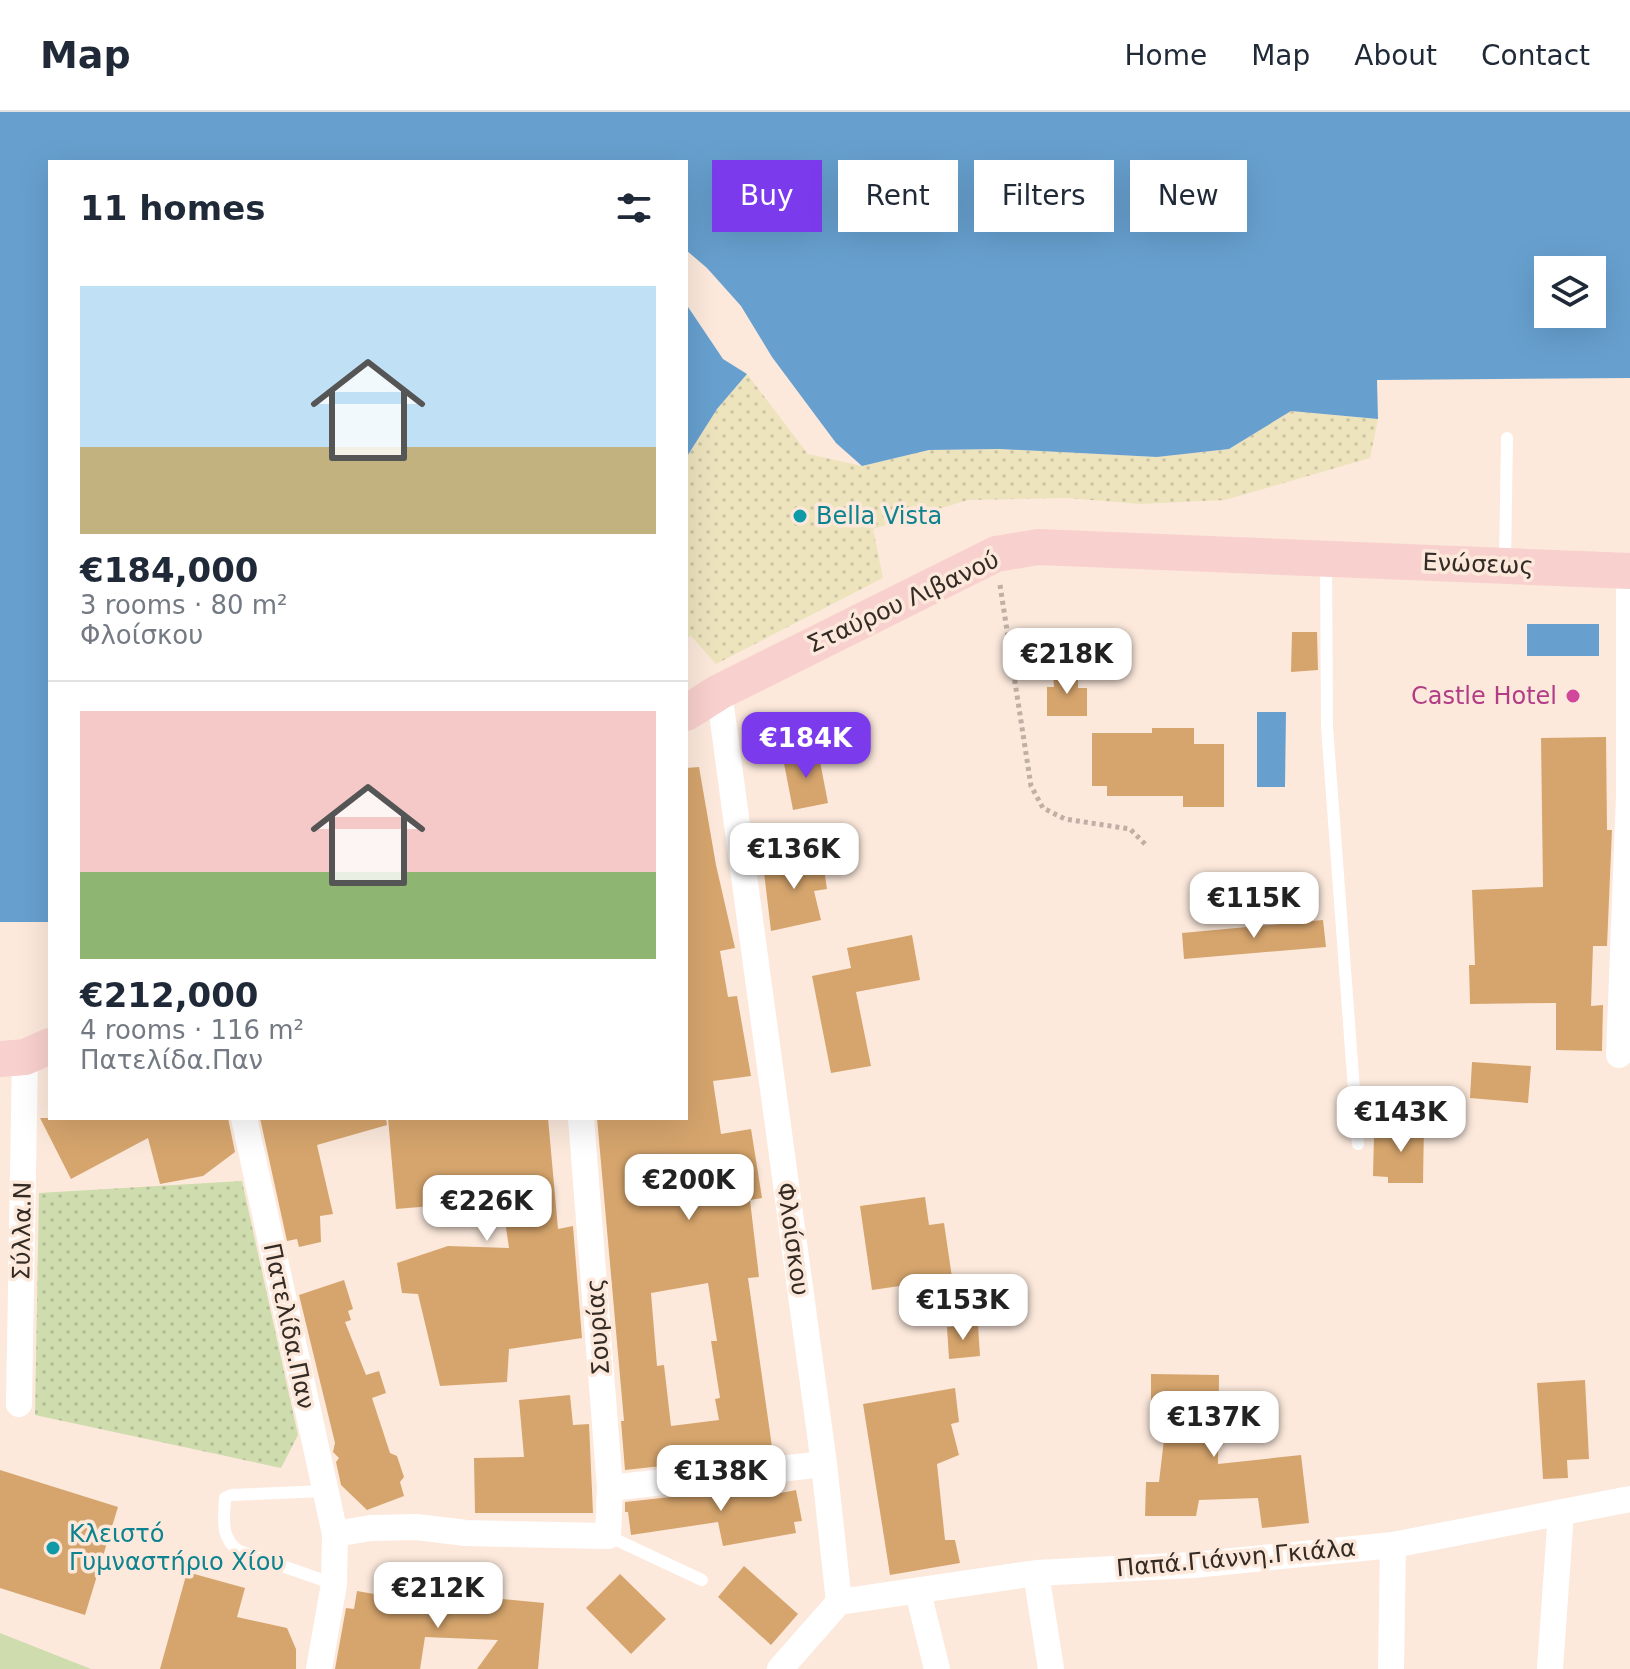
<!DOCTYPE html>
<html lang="en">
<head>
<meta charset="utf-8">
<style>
	:root { --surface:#fff; --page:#f2f2f3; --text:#1f2937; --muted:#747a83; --line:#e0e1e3; --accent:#7c3aed }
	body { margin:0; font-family:"DejaVu Sans",sans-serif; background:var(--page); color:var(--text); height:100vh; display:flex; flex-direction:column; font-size:30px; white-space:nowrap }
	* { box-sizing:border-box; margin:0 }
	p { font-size:26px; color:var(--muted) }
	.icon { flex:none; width:44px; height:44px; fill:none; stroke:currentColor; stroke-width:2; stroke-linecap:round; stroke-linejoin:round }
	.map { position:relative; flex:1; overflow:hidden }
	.panel { position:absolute; left:48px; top:48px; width:640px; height:960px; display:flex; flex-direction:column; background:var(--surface); border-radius:0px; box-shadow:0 8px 32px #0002 }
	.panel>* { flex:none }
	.top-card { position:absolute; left:712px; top:48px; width:760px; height:72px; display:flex; gap:16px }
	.buttons { position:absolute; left:1534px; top:144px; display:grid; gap:16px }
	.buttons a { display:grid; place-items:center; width:72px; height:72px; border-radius:0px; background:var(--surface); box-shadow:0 8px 32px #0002; font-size:40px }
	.price { position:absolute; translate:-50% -68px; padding:0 18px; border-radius:16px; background:#fff; color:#222; font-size:26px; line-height:52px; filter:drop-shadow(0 2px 4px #0008) }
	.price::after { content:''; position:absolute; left:50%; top:48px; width:24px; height:18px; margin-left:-12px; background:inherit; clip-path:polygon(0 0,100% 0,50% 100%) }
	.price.active { background:var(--accent); color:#fff }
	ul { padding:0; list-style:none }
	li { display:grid; align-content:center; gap:16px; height:424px; padding:0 32px }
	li+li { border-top:2px solid var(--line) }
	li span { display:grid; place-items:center; height:248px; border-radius:0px; color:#555 }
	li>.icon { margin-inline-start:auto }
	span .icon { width:144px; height:144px; fill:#fffc; stroke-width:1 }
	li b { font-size:34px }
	h2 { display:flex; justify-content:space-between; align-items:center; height:96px; padding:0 32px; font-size:34px }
	.tag { padding:0 28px; border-radius:0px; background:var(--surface); box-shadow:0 8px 32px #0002; font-size:28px; line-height:72px }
	.tag.active { background:var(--accent); color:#fff }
	header { display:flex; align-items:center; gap:48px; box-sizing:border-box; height:112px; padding:0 40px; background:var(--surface); border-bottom:2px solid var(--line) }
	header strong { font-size:38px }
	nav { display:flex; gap:44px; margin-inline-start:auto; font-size:28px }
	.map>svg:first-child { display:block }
</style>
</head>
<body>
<header>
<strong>Map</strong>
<nav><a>Home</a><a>Map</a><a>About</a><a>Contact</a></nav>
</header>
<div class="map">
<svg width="1630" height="1557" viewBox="0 0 1630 1557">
	<defs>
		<pattern id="grass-dots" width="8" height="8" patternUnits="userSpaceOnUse" patternTransform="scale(2)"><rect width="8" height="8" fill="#cedcae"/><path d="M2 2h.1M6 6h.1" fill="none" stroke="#b2bd96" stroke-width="1.8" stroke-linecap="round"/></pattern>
		<pattern id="sand-dots" width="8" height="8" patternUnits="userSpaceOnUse" patternTransform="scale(2)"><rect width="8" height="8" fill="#ede4be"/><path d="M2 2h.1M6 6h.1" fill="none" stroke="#ccc4a3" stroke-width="1.8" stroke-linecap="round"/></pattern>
	</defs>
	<rect width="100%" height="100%" fill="#fce9dc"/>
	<path fill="url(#grass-dots)" d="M242,1069L298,1323L281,1356L35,1303L39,1081Z"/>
	<path fill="url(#sand-dots)" d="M747,262L808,342L862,354L929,338L1000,337L1157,345L1229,337L1291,299L1378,307L1370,346L1225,388L1140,392L1066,386L968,388L873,417L883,466L716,552L691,524L686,526V346L717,297Z"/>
	<path fill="#cedcae" d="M0,1521L91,1557H0Z"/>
	<path fill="#67a0cf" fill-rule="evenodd" d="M0,0H1630V266L1377,268L1378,307L1291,299L1229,337L1157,345L1000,337L929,338L862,354L836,331L772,245L741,194L707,156L686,138V50H50V810H0ZM1592,158V202H1548V158Z
		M686,192L723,247L747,262L717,297L686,346Z
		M1527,512H1599V544H1527Z
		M1257,600H1286L1285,675H1257Z"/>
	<path fill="#d6a56d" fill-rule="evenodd" d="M1292,520H1317L1318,558L1291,560Z
		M1078,558V576H1087V604H1047V575H1054L1053,559Z
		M1152,616H1194V632H1224V695H1183V684H1107V674H1092V621H1152Z
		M1606,625L1607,718H1612L1607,834H1593L1591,894L1603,893L1602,939L1556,938V891L1470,892L1469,853H1475L1472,778L1543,775L1541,626Z
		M818,639L828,691L793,698L783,646Z
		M699,655L716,753L735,836L720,839L728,885L737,884L751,964L713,969L721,1022L751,1017L762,1086L750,1088L759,1165L748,1166L773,1342L625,1358L621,1309H624L597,1006H686V656ZM708,1171L717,1229H711L720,1286L715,1287L719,1308L671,1314L664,1253L657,1254L651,1181Z
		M822,744L827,777L814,779L821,808L771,819L763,752Z
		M1323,808L1326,835L1184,847L1182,821Z
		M912,823L920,868L856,880L871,954L831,961L812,864L851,856L847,836Z
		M1472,950L1531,954L1528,991L1470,986Z
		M40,1006H228L235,1040L203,1064L160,1072L148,1026L71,1067Z
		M260,1006H386L387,1013L317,1033L333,1102L320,1104L321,1130L299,1135L297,1127L287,1129Z
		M388,1006H548L558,1117L573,1114L582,1226L509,1237L507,1270L440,1274L418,1182L402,1181L397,1151L448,1134L509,1136L502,1088L396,1097Z
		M1390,1010L1424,1011L1423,1071H1388V1065L1373,1064L1374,1024L1390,1025Z
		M925,1085L929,1113L944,1111L954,1179L916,1185L914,1172L872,1178L860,1094Z
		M344,1168L353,1197L348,1199L351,1208L345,1210L366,1263L379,1259L386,1281L372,1286L390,1341L397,1344L404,1365L400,1370L404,1384L367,1398L341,1373L336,1350L339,1346L333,1340L335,1331L299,1183Z
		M978,1213L980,1244L949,1247L947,1215Z
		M1151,1262L1219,1263L1218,1352L1301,1343L1309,1411L1262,1416L1258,1386L1199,1388L1196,1404H1145L1146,1370H1159L1165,1319H1151Z
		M1585,1268L1589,1347L1567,1348L1568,1366L1543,1367L1537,1271Z
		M955,1276L959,1310L951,1312L959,1343L937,1352L945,1428H955L960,1451L890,1463L863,1292Z
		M570,1283L573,1313L589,1312L593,1401H475L474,1346L524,1345L519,1288Z
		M0,1358L118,1395L85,1503L0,1476Z
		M779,1373L781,1381L796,1378L802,1409L794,1410L796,1421L723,1434L718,1410L631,1423L628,1400H625V1390Z
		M744,1454L798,1502L771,1533L718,1485Z
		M187,1460L245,1476L237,1505L287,1516L296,1537V1557H160Z
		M620,1462L666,1507L631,1542L586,1496Z
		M357,1479L431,1492L432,1480L544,1491L538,1557H477L498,1528L425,1525L420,1557H335L346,1496L354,1497Z"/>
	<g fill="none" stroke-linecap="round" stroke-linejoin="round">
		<path stroke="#bfafa5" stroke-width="5" stroke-dasharray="4 4" stroke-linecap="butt" d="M1000,473L1031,674L1043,696L1065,707L1130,717L1145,732"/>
		<path stroke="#fff" stroke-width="12" d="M1326,449L1327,615L1358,1032
			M1505,450L1507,326
			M324,1379L231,1383L225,1386C224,1407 220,1426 239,1439L334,1472
			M608,1424L702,1468"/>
		<path stroke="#fff" stroke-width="26" d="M719,580L824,1352L839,1490L780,1557
			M1619,943L1629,684V459
			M244,1006L335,1422L334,1472L319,1557
			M19,1292L25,945
			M610,1376L824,1352
			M335,1422L371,1416L416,1415L466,1421L608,1424L610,1376L581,1006
			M1036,1461L1051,1557
			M918,1480L937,1557
			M839,1490L1036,1461L1193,1453L1393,1433L1630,1387
			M1391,1557L1393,1433
			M1550,1557L1561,1400"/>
		<path stroke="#f8d0cd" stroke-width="36" d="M686,601L719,580L996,442L1038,435L1630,459
			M0,947L25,945L50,934"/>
	</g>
	<g fill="#0f9aa8" stroke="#fce9dc" stroke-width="3">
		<circle cx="800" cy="404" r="8"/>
		<circle cx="53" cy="1436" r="8"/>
	</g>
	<circle fill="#d1479c" stroke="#fce9dc" stroke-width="3" cx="1573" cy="584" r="8"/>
	<g text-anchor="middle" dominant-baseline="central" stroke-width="7" stroke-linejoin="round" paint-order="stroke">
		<g font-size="24" fill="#0d838f" stroke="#fce9dc" text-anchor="start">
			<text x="816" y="404">Bella Vista</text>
			<text x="69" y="1422">Κλειστό<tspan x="69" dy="28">Γυμναστήριο Χίου</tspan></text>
		</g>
		<g font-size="24" fill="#342b25" stroke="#fce9dc">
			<text transform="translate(1478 452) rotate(2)">Ενώσεως</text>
			<text transform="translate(903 490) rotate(-25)">Σταύρου Λιβανού</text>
			<text transform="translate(22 1119) rotate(-89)">Σύλλα.Ν</text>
			<text transform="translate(793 1127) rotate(82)">Φλοίσκου</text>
			<text transform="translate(289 1214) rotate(78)">Πατελίδα.Παν</text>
			<text transform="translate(598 1215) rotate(-94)">Σουρίας</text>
			<text transform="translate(1236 1446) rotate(-5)">Παπά.Γιάννη.Γκιάλα</text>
		</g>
		<g font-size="24" fill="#b23c85" stroke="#fce9dc" text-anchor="end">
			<text x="1557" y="584">Castle Hotel</text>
		</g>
	</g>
</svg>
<div class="buttons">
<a><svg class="icon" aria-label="layers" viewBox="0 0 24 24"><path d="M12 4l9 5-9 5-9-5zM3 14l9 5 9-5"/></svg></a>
</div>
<b class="price" style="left:1067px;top:584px">€218K</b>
<b class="price active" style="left:806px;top:668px">€184K</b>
<b class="price" style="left:794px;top:779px">€136K</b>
<b class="price" style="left:1254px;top:828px">€115K</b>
<b class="price" style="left:1401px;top:1042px">€143K</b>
<b class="price" style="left:689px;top:1110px">€200K</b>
<b class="price" style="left:487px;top:1131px">€226K</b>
<b class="price" style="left:963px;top:1230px">€153K</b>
<b class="price" style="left:1214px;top:1347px">€137K</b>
<b class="price" style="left:721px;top:1401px">€138K</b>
<b class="price" style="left:438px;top:1518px">€212K</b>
<div class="top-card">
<a class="tag active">Buy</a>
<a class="tag">Rent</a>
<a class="tag">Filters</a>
<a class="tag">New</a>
</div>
<section class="panel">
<h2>11 homes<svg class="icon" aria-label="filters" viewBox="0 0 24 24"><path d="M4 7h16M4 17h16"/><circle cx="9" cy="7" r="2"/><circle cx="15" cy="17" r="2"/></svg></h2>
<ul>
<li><span style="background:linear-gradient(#bfe0f5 65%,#c2b280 0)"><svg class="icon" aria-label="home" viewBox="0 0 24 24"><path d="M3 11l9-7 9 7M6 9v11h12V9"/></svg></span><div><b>€184,000</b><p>3 rooms · 80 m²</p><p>Φλοίσκου</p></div></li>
<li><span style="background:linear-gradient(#f6c9c9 65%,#8fb573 0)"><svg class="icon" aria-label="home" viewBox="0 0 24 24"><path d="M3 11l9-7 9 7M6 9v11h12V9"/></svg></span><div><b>€212,000</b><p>4 rooms · 116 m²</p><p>Πατελίδα.Παν</p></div></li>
</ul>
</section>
</div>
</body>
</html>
